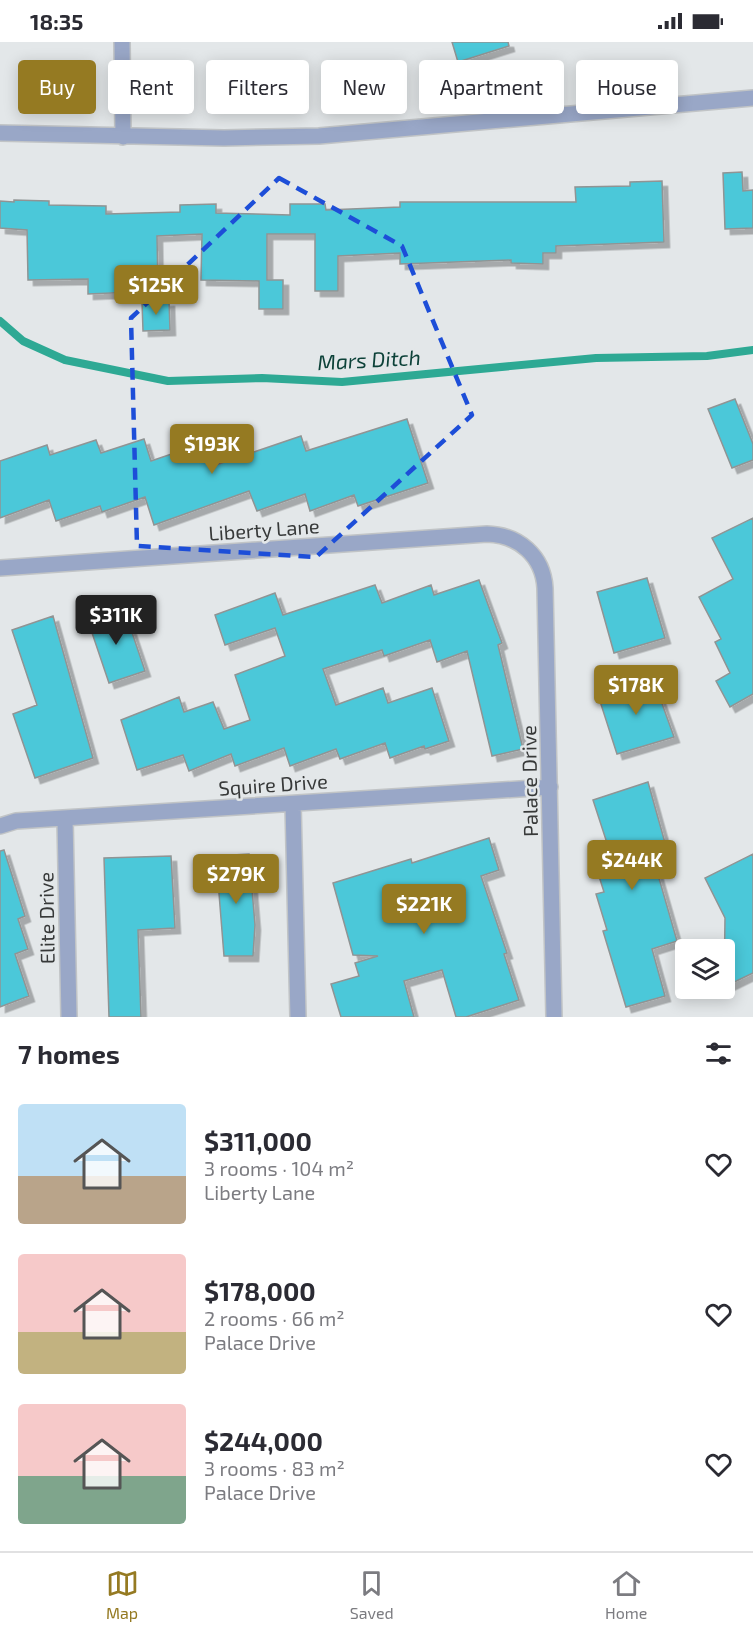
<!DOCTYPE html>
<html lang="en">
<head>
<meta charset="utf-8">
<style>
	:root { --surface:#fff; --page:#f7f7f7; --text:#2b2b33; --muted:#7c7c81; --line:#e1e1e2; --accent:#957a22 }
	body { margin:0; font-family:"Exo 2",sans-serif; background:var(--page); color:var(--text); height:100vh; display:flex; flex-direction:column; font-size:22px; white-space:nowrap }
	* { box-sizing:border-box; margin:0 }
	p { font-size:20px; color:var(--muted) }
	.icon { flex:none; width:33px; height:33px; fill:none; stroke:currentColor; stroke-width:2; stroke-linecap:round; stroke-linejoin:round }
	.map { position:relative; height:975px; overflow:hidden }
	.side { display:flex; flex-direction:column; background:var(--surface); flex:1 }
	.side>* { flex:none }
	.hud { position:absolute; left:18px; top:18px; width:717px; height:54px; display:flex; gap:12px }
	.controls { position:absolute; left:675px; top:897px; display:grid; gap:12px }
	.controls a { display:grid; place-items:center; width:60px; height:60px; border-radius:6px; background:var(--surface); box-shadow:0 3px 15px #0003; font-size:30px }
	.price { position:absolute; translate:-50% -51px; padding:0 14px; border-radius:6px; background:var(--accent); color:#fff; font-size:20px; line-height:39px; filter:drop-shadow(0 2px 3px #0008) }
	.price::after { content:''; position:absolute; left:50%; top:36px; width:18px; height:14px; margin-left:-9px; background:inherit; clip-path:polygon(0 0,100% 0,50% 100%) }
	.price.selected { background:#222; color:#fff }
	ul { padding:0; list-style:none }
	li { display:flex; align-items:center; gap:18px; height:150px; padding:0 18px }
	li span { display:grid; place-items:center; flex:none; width:168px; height:120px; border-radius:6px; color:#555 }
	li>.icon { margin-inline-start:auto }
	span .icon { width:72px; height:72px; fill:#fffc; stroke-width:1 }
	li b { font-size:26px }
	h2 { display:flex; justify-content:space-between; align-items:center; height:72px; padding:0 18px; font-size:26px }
	.tag { padding:0 21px; border-radius:6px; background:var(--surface); box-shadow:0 3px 15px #0003; font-size:21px; line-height:54px }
	.tag.selected { background:var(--accent); color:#fff }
	.status { display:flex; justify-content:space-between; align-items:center; height:42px; padding:0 30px; background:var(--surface); direction:ltr }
	.status svg { height:16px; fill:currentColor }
	.tabs { display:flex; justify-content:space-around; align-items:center; height:84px; border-top:2px solid var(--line); background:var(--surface); font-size:16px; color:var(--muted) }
	.tabs a { display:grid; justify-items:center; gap:3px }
	.tabs .selected { color:var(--accent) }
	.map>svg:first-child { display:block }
</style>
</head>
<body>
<div class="status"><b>18:35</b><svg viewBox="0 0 49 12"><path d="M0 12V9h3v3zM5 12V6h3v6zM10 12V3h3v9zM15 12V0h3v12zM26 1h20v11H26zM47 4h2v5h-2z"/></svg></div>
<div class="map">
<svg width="753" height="975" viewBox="0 0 753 975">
	<defs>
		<filter id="shadow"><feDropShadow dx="5.5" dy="5.5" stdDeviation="0" flood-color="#0004"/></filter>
	</defs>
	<rect width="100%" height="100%" fill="#e3e7e9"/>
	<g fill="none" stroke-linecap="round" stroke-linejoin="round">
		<path stroke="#2ea994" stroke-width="8" d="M0,279L23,299L65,318L168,339L262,336L342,340L596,316L707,314L753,308"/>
	</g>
	<path fill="#4cc8d9" stroke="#909494" stroke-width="1.5" filter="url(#shadow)" d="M452,0H508L509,4L458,20Z
		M742,130L743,149L753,148V186L725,187L723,131Z
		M662,139L664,200L556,204V211H543V222L511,221V218L400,222V211L338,214V249H315V192H267V238H283V267H259V239L201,238L202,192L157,194L158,249L88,252V237L28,238L27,188L0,186V159L14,160V158L49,159V163L106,164V172L180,170V163L216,162V171L290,173V162H325L326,168L400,165V160H576L575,145L630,144V140Z
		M169,259L170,288L143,289L142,260Z
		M735,357L753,402V418L732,426L708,367Z
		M407,377L428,441L358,464L354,453L310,469L305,452L257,469L249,449L154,483L145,455L102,470L100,464L56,479L49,458L0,476V419L47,403L50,413L96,398L101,411L144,397L151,419L201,402L210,425L301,394L306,409Z
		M753,476V652L730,665L716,639L730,631L715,600L721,597L699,555L733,537L712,496Z
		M647,536L665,596L614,611L597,550Z
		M479,538L502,601L498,603L523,707L492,714L467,609L437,620L430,598L384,614L382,608L323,627L336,663L383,646L388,661L432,646L449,699L425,707L424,704L390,716L385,701L340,717L336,707L290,724L284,706L235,724L231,712L189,729L183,713L137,728L121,678L179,655L184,670L213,660L224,687L250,678L235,633L285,614L275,586L225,603L215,573L275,551L283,573L375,543L382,561L431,543L434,553Z
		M124,567L145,629L109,641L88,579Z
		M53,574L93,716L35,736L13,672L37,663L12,588Z
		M652,634L674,695L617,712L598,653Z
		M648,740L665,801L650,805L677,899L652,907L665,954L626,965L603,889L607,888L596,852L604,850L590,806L607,801L593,758Z
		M489,796L499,828L481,834L507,911L504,912L519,958L466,975H456L442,928L404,939L414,975H341L331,942L359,934L355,921L378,914L353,913L333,841L411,817L412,821Z
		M4,808L25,874L18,877L28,907L15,912L29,954L0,965V809Z
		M249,812L255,883L253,914H224L216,814Z
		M753,812V931L724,945L725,876L705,836Z
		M171,814L175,886L138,888L141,975H109L104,816Z"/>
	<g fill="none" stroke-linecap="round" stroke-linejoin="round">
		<defs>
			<path id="minor" d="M122,0L123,95
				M0,91L224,96L319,94L753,56
				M0,526L487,492C519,493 543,514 545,546L554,975
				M293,762L298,975
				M65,777L69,975
				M0,784L16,779L550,745"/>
		</defs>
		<use href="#minor" stroke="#c1c4c6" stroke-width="18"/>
		<use href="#minor" stroke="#99a7c7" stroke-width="15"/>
	</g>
	<path fill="none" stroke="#1d4ed8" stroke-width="4.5" stroke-dasharray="12 8" stroke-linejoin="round" d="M279,136L402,204L472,373L316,515L137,504L131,276Z"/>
	<g text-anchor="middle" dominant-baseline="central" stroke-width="5" stroke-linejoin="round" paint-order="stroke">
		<g font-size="20" fill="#373939" stroke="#e3e7e9">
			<text transform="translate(264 487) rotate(-4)">Liberty Lane</text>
			<text transform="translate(529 739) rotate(-91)">Palace Drive</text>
			<text transform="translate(273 742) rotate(-4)">Squire Drive</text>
			<text transform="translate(46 876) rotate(-91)">Elite Drive</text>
		</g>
		<g font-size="21" font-style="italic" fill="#0d4239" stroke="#e3e7e9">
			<text transform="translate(369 317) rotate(-3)">Mars Ditch</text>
		</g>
	</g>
</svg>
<div class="controls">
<a><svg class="icon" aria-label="layers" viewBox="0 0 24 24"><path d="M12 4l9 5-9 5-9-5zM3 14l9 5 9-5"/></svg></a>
</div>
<b class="price" style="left:156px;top:274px">$125K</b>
<b class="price" style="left:212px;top:433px">$193K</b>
<b class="price selected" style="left:116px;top:604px">$311K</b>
<b class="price" style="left:636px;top:674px">$178K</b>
<b class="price" style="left:632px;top:849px">$244K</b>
<b class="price" style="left:236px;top:863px">$279K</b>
<b class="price" style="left:424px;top:893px">$221K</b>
<div class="hud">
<a class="tag selected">Buy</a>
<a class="tag">Rent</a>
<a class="tag">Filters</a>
<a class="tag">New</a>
<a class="tag">Apartment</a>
<a class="tag">House</a>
</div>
</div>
<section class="side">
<h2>7 homes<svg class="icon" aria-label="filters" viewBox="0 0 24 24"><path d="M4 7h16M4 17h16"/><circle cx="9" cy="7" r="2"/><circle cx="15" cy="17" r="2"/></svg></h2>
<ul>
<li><span style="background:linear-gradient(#bfe0f5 60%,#b9a48a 0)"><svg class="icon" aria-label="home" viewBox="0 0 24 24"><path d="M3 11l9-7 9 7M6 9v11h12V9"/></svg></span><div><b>$311,000</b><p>3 rooms · 104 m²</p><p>Liberty Lane</p></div><svg class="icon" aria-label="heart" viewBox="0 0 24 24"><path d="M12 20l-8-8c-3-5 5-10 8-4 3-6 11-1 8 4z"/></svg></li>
<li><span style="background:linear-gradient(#f6c9c9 65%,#c2b280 0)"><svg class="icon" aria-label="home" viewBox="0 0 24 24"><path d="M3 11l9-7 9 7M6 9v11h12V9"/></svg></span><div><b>$178,000</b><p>2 rooms · 66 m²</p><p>Palace Drive</p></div><svg class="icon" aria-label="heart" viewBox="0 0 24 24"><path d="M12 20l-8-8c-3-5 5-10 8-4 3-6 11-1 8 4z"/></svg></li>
<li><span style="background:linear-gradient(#f6c9c9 60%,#7fa58c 0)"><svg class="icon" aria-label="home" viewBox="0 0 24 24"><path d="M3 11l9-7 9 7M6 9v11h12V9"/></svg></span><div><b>$244,000</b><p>3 rooms · 83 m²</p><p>Palace Drive</p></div><svg class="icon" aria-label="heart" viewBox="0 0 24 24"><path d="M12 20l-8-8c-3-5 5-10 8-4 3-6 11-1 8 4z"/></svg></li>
</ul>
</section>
<nav class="tabs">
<a class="selected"><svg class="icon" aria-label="map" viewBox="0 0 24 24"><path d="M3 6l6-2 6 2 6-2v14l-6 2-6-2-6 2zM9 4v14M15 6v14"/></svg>Map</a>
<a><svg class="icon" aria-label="saved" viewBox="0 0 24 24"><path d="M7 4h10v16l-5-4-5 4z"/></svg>Saved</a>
<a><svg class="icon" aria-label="home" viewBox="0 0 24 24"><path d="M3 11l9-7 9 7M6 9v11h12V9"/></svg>Home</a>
</nav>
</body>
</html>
